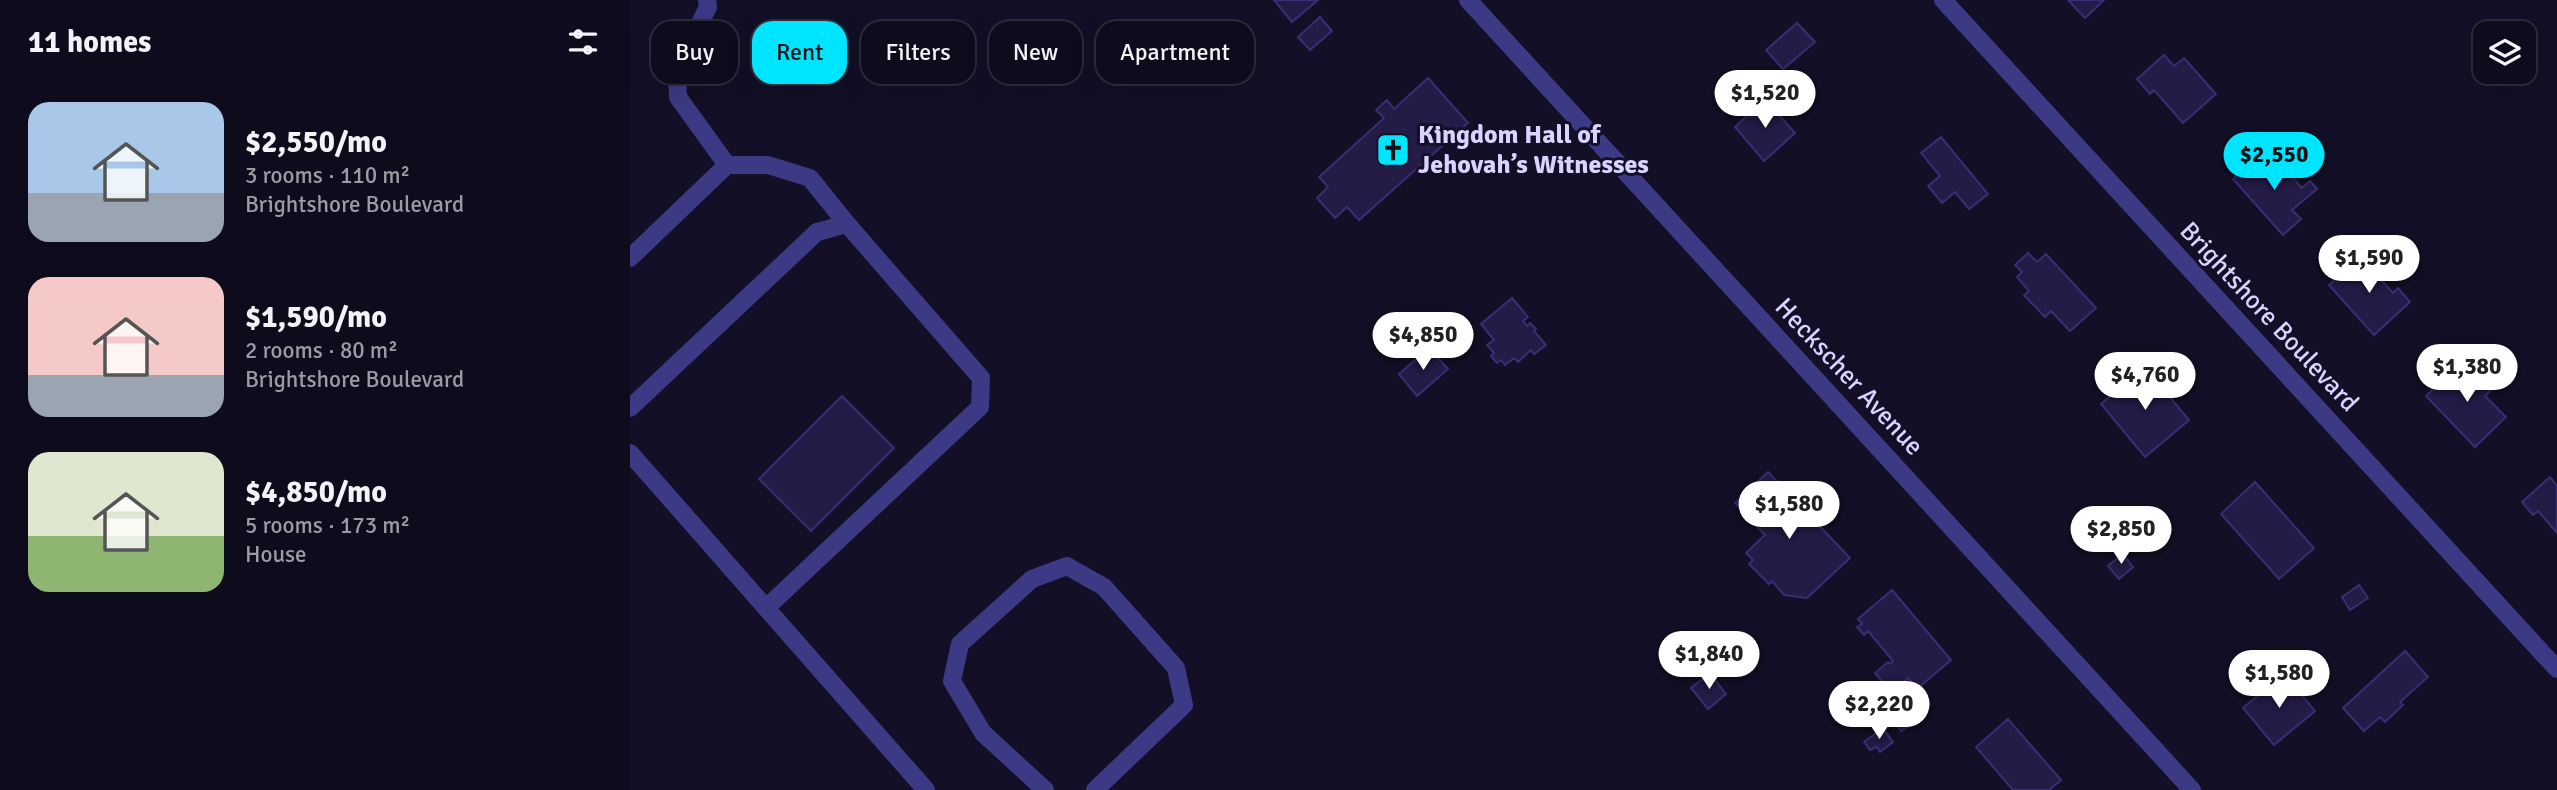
<!DOCTYPE html>
<html lang="en">
<head>
<meta charset="utf-8">
<style>
	:root { --surface:#0e0b1c; --page:#171425; --text:#f1f3f6; --muted:#9b9ba3; --line:#2e2b3b; --accent:#00e5ff }
	body { margin:0; font-family:Signika,sans-serif; background:var(--page); color:var(--text); height:100vh; display:flex; flex-direction:column; font-size:26px; white-space:nowrap }
	* { box-sizing:border-box; margin:0 }
	p { font-size:23px; color:var(--muted) }
	.icon { flex:none; width:38px; height:38px; fill:none; stroke:currentColor; stroke-width:2; stroke-linecap:round; stroke-linejoin:round }
	.map { position:relative; flex:1; overflow:hidden }
	.panel { display:flex; flex-direction:column; background:var(--surface); width:630px }
	.panel>* { flex:none }
	.guide { position:absolute; left:21px; top:21px; width:665px; height:63px; display:flex; gap:14px }
	.buttons { position:absolute; left:1843px; top:21px; display:grid; gap:14px }
	.buttons a { display:grid; place-items:center; width:63px; height:63px; border-radius:14px; background:var(--surface); box-shadow:0 7px 28px #0002,0 0 0 2px var(--line); font-size:35px }
	.price { position:absolute; translate:-50% -60px; padding:0 16px; border-radius:24px; background:#fff; color:#222; font-size:23px; line-height:46px; filter:drop-shadow(0 2px 4px #0008) }
	.price::after { content:''; position:absolute; left:50%; top:42px; width:21px; height:16px; margin-left:-10px; background:inherit; clip-path:polygon(0 0,100% 0,50% 100%) }
	.price.current { background:var(--accent); color:#111 }
	ul { padding:0; list-style:none }
	li { display:flex; align-items:center; gap:21px; height:175px; padding:0 28px }
	li span { display:grid; place-items:center; flex:none; width:196px; height:140px; border-radius:21px; color:#555 }
	li>.icon { margin-inline-start:auto }
	span .icon { width:84px; height:84px; fill:#fffc; stroke-width:1 }
	li b { font-size:30px }
	h2 { display:flex; justify-content:space-between; align-items:center; height:84px; padding:0 28px; font-size:30px }
	.pill { padding:0 24px; border-radius:21px; background:var(--surface); box-shadow:0 7px 28px #0002,0 0 0 2px var(--line); font-size:24px; line-height:63px }
	.pill.current { background:var(--accent); color:#111 }
	main { display:flex; flex:1; min-height:0 }
	.map>svg:first-child { display:block }
</style>
</head>
<body>
<main>
<section class="panel">
<h2>11 homes<svg class="icon" aria-label="filters" viewBox="0 0 24 24"><path d="M4 7h16M4 17h16"/><circle cx="9" cy="7" r="2"/><circle cx="15" cy="17" r="2"/></svg></h2>
<ul>
<li><span style="background:linear-gradient(#a9c7e8 65%,#9aa5b1 0)"><svg class="icon" aria-label="home" viewBox="0 0 24 24"><path d="M3 11l9-7 9 7M6 9v11h12V9"/></svg></span><div><b>$2,550/mo</b><p>3 rooms · 110 m²</p><p>Brightshore Boulevard</p></div></li>
<li><span style="background:linear-gradient(#f6c9c9 70%,#9aa5b1 0)"><svg class="icon" aria-label="home" viewBox="0 0 24 24"><path d="M3 11l9-7 9 7M6 9v11h12V9"/></svg></span><div><b>$1,590/mo</b><p>2 rooms · 80 m²</p><p>Brightshore Boulevard</p></div></li>
<li><span style="background:linear-gradient(#dfe7d0 60%,#8fb573 0)"><svg class="icon" aria-label="home" viewBox="0 0 24 24"><path d="M3 11l9-7 9 7M6 9v11h12V9"/></svg></span><div><b>$4,850/mo</b><p>5 rooms · 173 m²</p><p>House</p></div></li>
</ul>
</section>
<div class="map">
<svg width="1927" height="790" viewBox="0 0 1927 790">
	<rect width="100%" height="100%" fill="#130f26"/>
	<path fill="#241b47" stroke="#3b2d73" stroke-width="2" d="M644,0H688L662,22Z
		M1438,0H1474L1455,18Z
		M690,17L702,31L680,50L668,37Z
		M1167,23L1185,42L1153,69L1136,50Z
		M1534,55L1544,66L1554,58L1586,94L1553,123L1524,90L1520,94L1507,79Z
		M798,78L838,123L729,220L717,207L705,218L687,198L698,187L689,177L754,118L746,110L757,100L764,109Z
		M1136,100L1165,133L1134,161L1105,127L1120,113L1117,110L1126,103L1129,106Z
		M1311,137L1358,194L1339,209L1325,192L1312,203L1298,186L1310,176L1291,153Z
		M1631,155L1642,168L1649,162L1672,188L1680,181L1687,189L1662,210L1671,219L1653,235L1603,179Z
		M1398,253L1407,262L1416,254L1466,308L1440,331L1421,311L1415,317L1394,295L1399,291L1387,277L1392,272L1385,265Z
		M1735,253L1748,268L1744,272L1763,293L1768,288L1780,302L1744,335L1699,285Z
		M882,298L898,317L893,321L897,326L900,323L906,329L904,331L916,345L904,354L901,350L888,362L884,358L875,365L871,360L867,363L861,356L864,353L857,345L864,340L851,324Z
		M799,348L818,369L787,396L769,374Z
		M1828,365L1843,380L1853,371L1866,385L1855,396L1876,417L1845,447L1796,396Z
		M1515,367L1559,420L1515,457L1471,404Z
		M212,396L264,448L181,531L129,479Z
		M1138,472L1220,558L1177,598L1154,595L1142,581L1139,584L1119,564L1123,560L1116,553L1135,535L1105,503Z
		M1920,477L1927,486V533L1908,511L1903,515L1892,502Z
		M1625,482L1684,548L1649,579L1591,514Z
		M1493,554L1503,567L1489,579L1478,566Z
		M1729,585L1738,598L1720,610L1712,597Z
		M1262,590L1321,660L1287,689L1278,678L1261,692L1245,673L1258,662L1260,664L1263,661L1238,631L1234,635L1227,627L1232,624L1228,619Z
		M1775,651L1798,677L1770,702L1773,705L1755,722L1750,717L1734,731L1713,708Z
		M1080,673L1096,694L1078,709L1061,688Z
		M1654,674L1685,711L1644,745L1613,708Z
		M1274,708L1283,723L1271,731L1261,715Z
		M1378,719L1431,780L1419,790H1383L1346,747Z
		M1253,728L1263,742L1250,752L1247,747L1240,750L1234,742Z"/>
	<g fill="none" stroke-linecap="round" stroke-linejoin="round">
		<path stroke="#3d3a85" stroke-width="18" d="M77,0L78,7L47,69L48,97L97,165H138L180,178L217,224
			M838,0L1562,790
			M1313,0L1927,669
			M0,258L97,165
			M0,408L187,232L217,224L351,378L350,407L136,608
			M0,453L296,790
			M415,790L353,733L322,681L330,644L402,579L437,566L474,587L546,668L554,705L465,790"/>
	</g>
	<defs>
		<symbol id="church-square" viewBox="-11 -11 22 22"><rect x="-9" y="-9" width="18" height="18" rx="4" fill="#00e5ff" stroke="#130f26"/><path d="M-1.2-6h2.4v3.5h3.3v2.4h-3.3V6h-2.4V-.1h-3.3v-2.4h3.3Z" fill="#111"/></symbol>
	</defs>
	<g fill-rule="evenodd">
		<use href="#church-square" x="744" y="131" width="38" height="38"/>
	</g>
	<g text-anchor="middle" dominant-baseline="central" stroke-width="6" stroke-linejoin="round" paint-order="stroke">
		<g font-size="26" font-weight="bold" fill="#d9d4ff" stroke="#130f26" text-anchor="start">
			<text x="788" y="135">Kingdom Hall of<tspan x="788" dy="30">Jehovah’s Witnesses</tspan></text>
		</g>
		<g font-size="26" fill="#d9d4ff" stroke="#130f26">
			<text transform="translate(1639 317) rotate(47)">Brightshore Boulevard</text>
			<text transform="translate(1219 377) rotate(47)">Heckscher Avenue</text>
		</g>
	</g>
</svg>
<div class="buttons">
<a><svg class="icon" aria-label="layers" viewBox="0 0 24 24"><path d="M12 4l9 5-9 5-9-5zM3 14l9 5 9-5"/></svg></a>
</div>
<b class="price" style="left:1135px;top:130px">$1,520</b>
<b class="price current" style="left:1644px;top:192px">$2,550</b>
<b class="price" style="left:1739px;top:295px">$1,590</b>
<b class="price" style="left:793px;top:372px">$4,850</b>
<b class="price" style="left:1837px;top:404px">$1,380</b>
<b class="price" style="left:1515px;top:412px">$4,760</b>
<b class="price" style="left:1159px;top:541px">$1,580</b>
<b class="price" style="left:1491px;top:566px">$2,850</b>
<b class="price" style="left:1079px;top:691px">$1,840</b>
<b class="price" style="left:1649px;top:710px">$1,580</b>
<b class="price" style="left:1249px;top:741px">$2,220</b>
<div class="guide">
<a class="pill">Buy</a>
<a class="pill current">Rent</a>
<a class="pill">Filters</a>
<a class="pill">New</a>
<a class="pill">Apartment</a>
</div>
</div>
</main>
</body>
</html>
